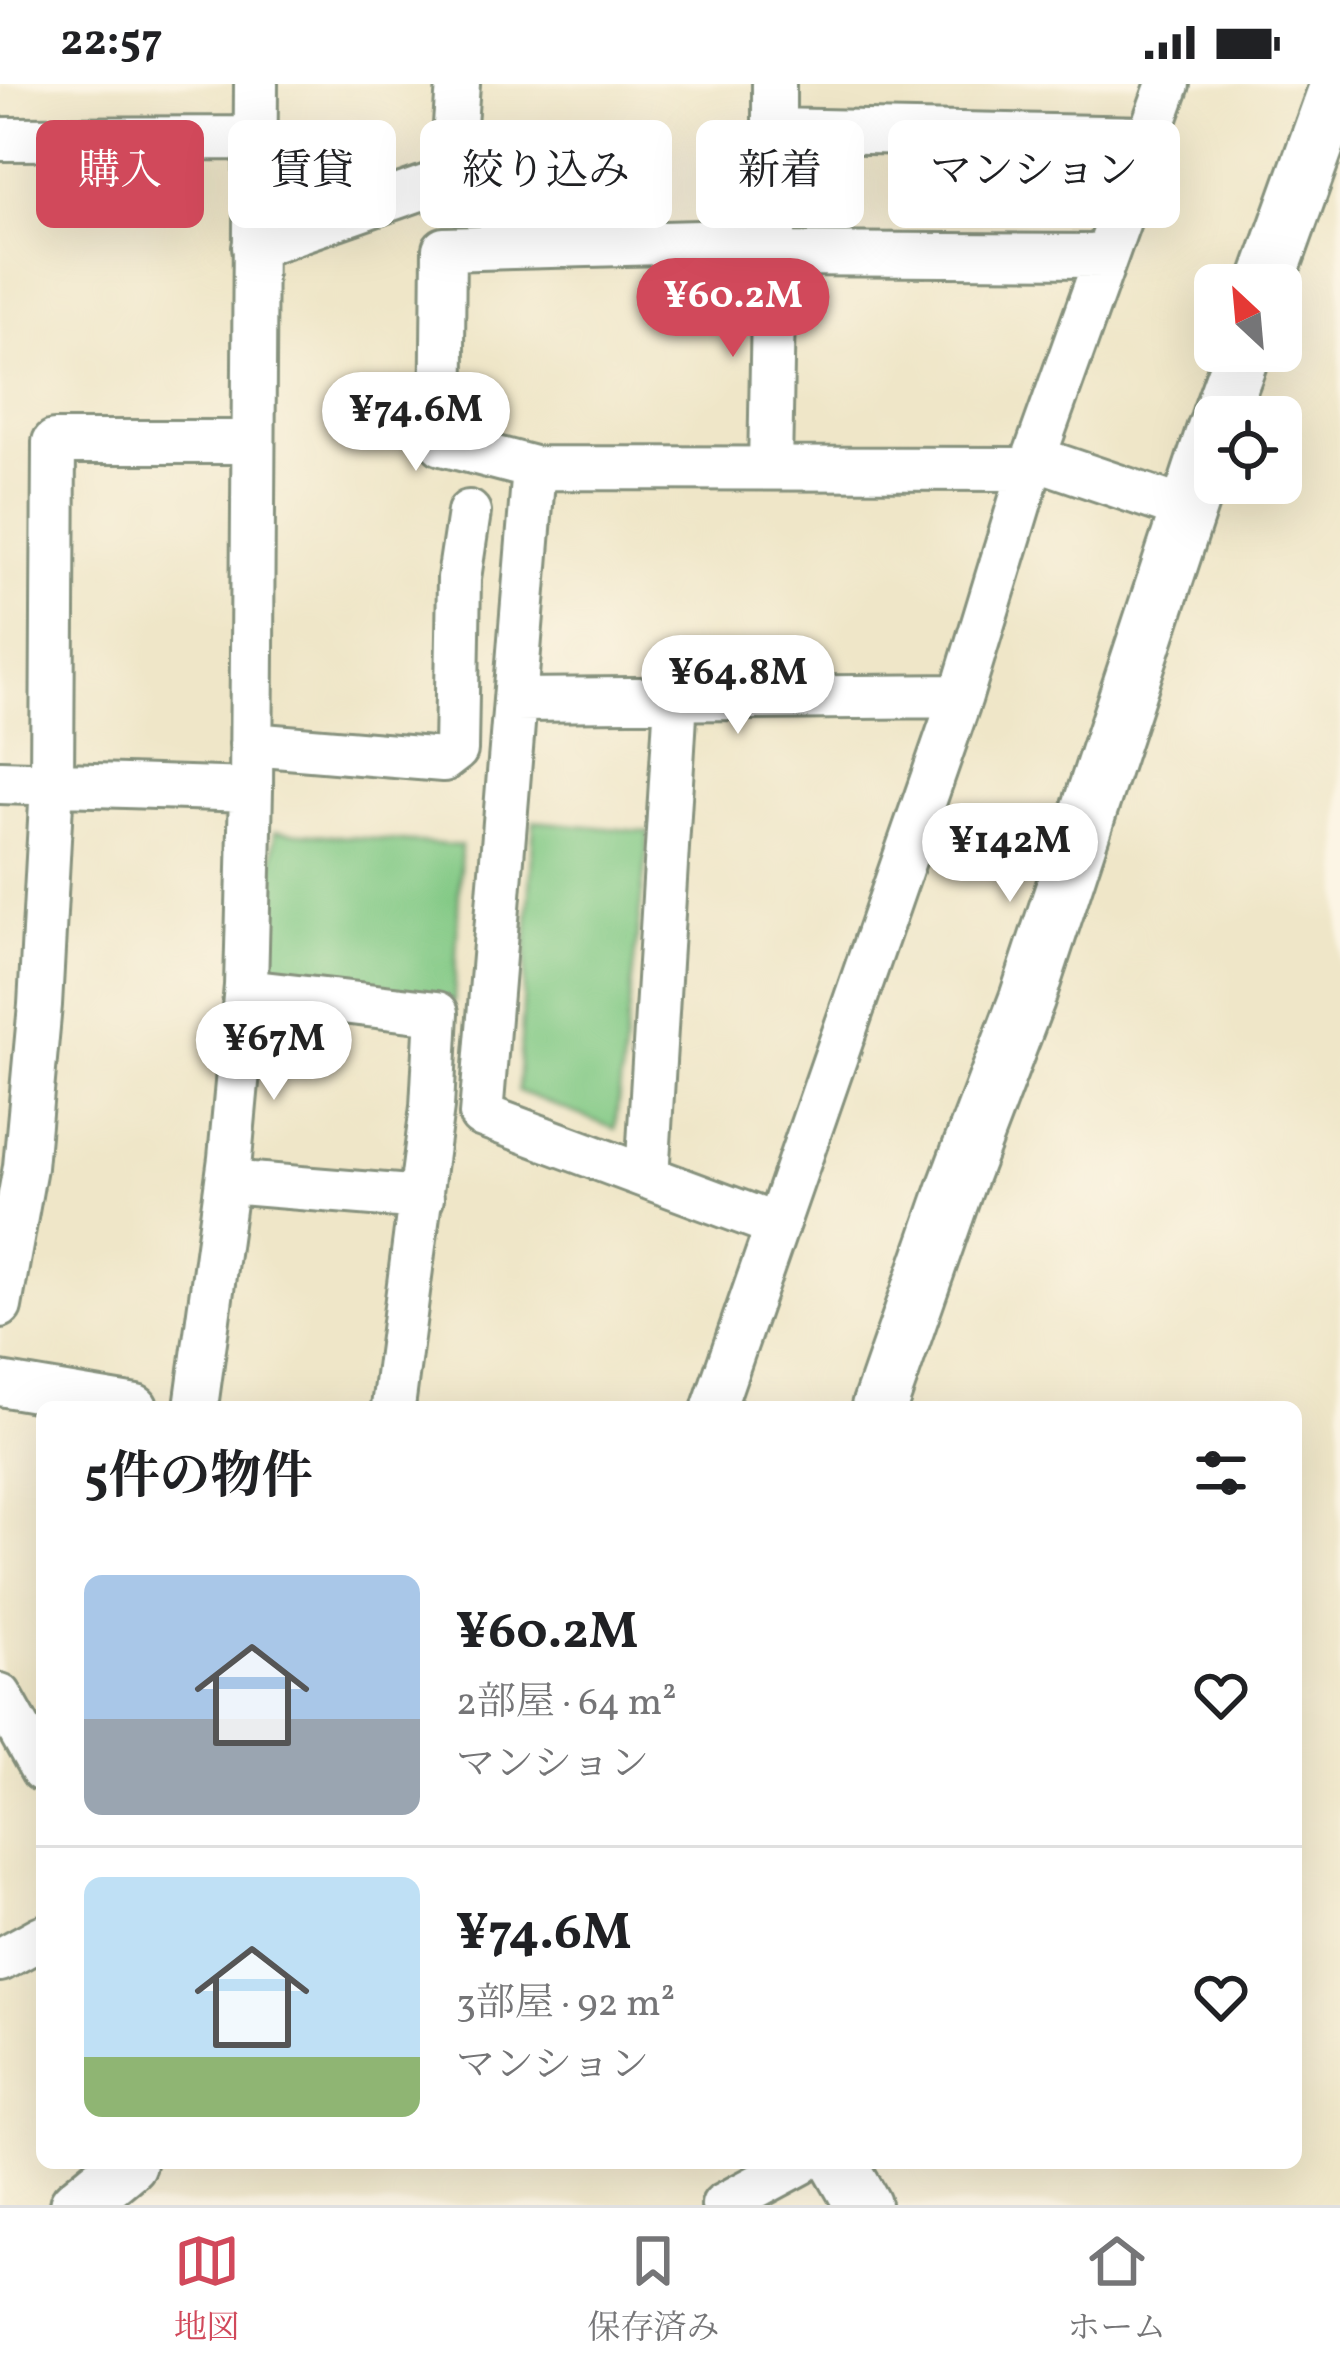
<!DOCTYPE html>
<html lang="ja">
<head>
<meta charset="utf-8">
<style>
	:root { --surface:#fff; --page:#f2f2f2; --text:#202124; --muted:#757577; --line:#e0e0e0; --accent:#d1495b }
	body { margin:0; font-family:Vollkorn,"Noto Serif JP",serif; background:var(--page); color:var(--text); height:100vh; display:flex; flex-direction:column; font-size:45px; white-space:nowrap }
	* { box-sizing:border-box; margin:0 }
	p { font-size:39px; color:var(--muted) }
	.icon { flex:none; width:66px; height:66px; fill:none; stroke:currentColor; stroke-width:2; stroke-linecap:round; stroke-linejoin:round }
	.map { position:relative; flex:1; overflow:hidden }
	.side { position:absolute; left:36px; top:1317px; width:1266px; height:768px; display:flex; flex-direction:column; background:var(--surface); border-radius:18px; box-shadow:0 12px 48px #0002 }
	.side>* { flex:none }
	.banner { position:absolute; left:36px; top:36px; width:1269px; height:108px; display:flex; gap:24px }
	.needle { width:78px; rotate:334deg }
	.controls { position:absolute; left:1194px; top:180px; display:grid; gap:24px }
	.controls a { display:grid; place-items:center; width:108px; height:108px; border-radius:18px; background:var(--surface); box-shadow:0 12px 48px #0002; font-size:60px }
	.price { position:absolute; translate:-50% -102px; padding:0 27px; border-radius:42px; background:#fff; color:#222; font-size:39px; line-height:78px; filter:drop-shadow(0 3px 6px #0008) }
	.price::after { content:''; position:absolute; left:50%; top:72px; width:36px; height:27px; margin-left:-18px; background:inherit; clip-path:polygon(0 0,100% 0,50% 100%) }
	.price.selected { background:var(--accent); color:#fff }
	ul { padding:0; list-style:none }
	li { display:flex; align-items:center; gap:36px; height:300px; padding:0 48px }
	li+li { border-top:3px solid var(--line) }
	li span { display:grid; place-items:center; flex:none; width:336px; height:240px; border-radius:18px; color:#555 }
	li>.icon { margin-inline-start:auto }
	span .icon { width:144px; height:144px; fill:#fffc; stroke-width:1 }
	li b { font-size:51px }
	h2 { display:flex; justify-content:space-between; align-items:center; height:144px; padding:0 48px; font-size:51px }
	.tag { padding:0 42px; border-radius:18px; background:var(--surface); box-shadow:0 12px 48px #0002; font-size:42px; line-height:108px }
	.tag.selected { background:var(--accent); color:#fff }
	.status { display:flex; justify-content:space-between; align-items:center; height:84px; padding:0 60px; background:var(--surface); direction:ltr }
	.status svg { height:33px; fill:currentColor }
	.tab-bar { display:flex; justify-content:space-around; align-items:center; height:168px; border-top:3px solid var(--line); background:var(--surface); font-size:33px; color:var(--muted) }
	.tab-bar a { display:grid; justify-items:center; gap:6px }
	.tab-bar .selected { color:var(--accent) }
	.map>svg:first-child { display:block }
</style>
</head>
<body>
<div class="status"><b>22:57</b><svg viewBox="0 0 49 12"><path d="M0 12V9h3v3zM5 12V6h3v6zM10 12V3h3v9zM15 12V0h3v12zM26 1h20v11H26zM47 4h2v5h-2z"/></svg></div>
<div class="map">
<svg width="1340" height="2121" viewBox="0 0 1340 2121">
	<rect width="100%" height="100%" fill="#fcf5e5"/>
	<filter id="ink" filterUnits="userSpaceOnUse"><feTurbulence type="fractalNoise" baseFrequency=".00833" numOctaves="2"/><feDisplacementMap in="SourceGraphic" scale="24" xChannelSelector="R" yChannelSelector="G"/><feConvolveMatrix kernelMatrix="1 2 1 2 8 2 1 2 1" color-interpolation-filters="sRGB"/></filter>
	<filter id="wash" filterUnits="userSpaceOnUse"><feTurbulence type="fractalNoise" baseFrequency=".004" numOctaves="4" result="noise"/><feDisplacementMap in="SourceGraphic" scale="48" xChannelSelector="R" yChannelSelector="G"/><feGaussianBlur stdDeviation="2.7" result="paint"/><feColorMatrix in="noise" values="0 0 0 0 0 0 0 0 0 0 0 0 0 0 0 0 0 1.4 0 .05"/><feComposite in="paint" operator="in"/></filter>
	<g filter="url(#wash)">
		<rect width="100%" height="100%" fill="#efe6c8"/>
		<path fill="#82c985" stroke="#50835c" stroke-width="3" d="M534,737L649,748L615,1045L518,1007Z
			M275,747L461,762L454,918L266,893Z"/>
	</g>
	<g filter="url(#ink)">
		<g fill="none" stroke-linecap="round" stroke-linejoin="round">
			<defs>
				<path id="minor" d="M774,0V170L1106,172
					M774,46L1149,54
					M0,55L255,54
					M774,156L444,165L442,360L534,384L1030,385
					M254,163L451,94L458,0
					M1035,374L1188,426
					M534,384L481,1031L776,1141
					M770,384L774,170
					M515,616L961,612
					M251,660L443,676L456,666L459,494L469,428
					M0,698L251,706
					M246,907L437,929L432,1023L393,1323
					M647,1093L676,615
					M227,1098L422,1114
					M0,1222L25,1083L40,921L52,700L54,358H253
					M0,1300L136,1323
					M196,1323L230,1074L246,902L251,706L256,0
					M714,1323L961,612L1030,385L1168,0
					M0,1611L42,1686
					M0,1876L42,1853
					M723,2121L801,2079"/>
				<path id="tertiary" d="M1266,201L1338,0
					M1219,333L1243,267
					M879,1323L956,1102L1027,915L1215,344
					M839,2079L863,2121
					M77,2121L128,2079"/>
			</defs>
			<use href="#minor" stroke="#87927e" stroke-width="48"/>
			<use href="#tertiary" stroke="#87927e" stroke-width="60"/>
			<use href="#minor" stroke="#fff" stroke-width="42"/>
			<use href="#tertiary" stroke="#fff" stroke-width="54"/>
		</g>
	</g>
</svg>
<div class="controls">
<a><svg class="needle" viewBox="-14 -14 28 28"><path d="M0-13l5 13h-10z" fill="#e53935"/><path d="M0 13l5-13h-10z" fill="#757577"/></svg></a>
<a><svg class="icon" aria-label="locate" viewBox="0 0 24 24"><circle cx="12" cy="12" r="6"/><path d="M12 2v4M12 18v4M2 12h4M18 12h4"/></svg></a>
</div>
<b class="price selected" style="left:733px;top:276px">¥60.2M</b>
<b class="price" style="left:416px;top:390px">¥74.6M</b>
<b class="price" style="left:738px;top:653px">¥64.8M</b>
<b class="price" style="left:1010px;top:821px">¥142M</b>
<b class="price" style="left:274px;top:1019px">¥67M</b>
<div class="banner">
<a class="tag selected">購入</a>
<a class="tag">賃貸</a>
<a class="tag">絞り込み</a>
<a class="tag">新着</a>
<a class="tag">マンション</a>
</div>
<section class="side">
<h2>5件の物件<svg class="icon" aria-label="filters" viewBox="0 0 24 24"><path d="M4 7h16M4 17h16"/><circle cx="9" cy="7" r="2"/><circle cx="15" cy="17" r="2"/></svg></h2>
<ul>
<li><span style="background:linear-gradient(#a9c7e8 60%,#9aa5b1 0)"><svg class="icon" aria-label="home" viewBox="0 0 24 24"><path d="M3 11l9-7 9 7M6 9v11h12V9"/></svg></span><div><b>¥60.2M</b><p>2部屋 · 64 m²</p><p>マンション</p></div><svg class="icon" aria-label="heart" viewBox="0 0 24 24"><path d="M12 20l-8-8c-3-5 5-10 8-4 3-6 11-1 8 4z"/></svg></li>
<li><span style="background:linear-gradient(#bfe0f5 75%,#8fb573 0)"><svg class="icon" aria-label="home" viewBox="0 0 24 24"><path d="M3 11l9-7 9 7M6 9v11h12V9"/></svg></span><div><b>¥74.6M</b><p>3部屋 · 92 m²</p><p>マンション</p></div><svg class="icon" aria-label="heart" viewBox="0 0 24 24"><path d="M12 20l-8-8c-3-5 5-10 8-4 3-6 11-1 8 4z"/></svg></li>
</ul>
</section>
</div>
<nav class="tab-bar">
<a class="selected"><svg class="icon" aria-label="map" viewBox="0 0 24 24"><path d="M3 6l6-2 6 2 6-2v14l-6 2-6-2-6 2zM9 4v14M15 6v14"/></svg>地図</a>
<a><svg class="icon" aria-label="saved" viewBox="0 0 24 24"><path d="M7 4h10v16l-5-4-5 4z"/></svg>保存済み</a>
<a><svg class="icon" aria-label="home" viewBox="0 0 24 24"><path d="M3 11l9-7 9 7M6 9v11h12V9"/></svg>ホーム</a>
</nav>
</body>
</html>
